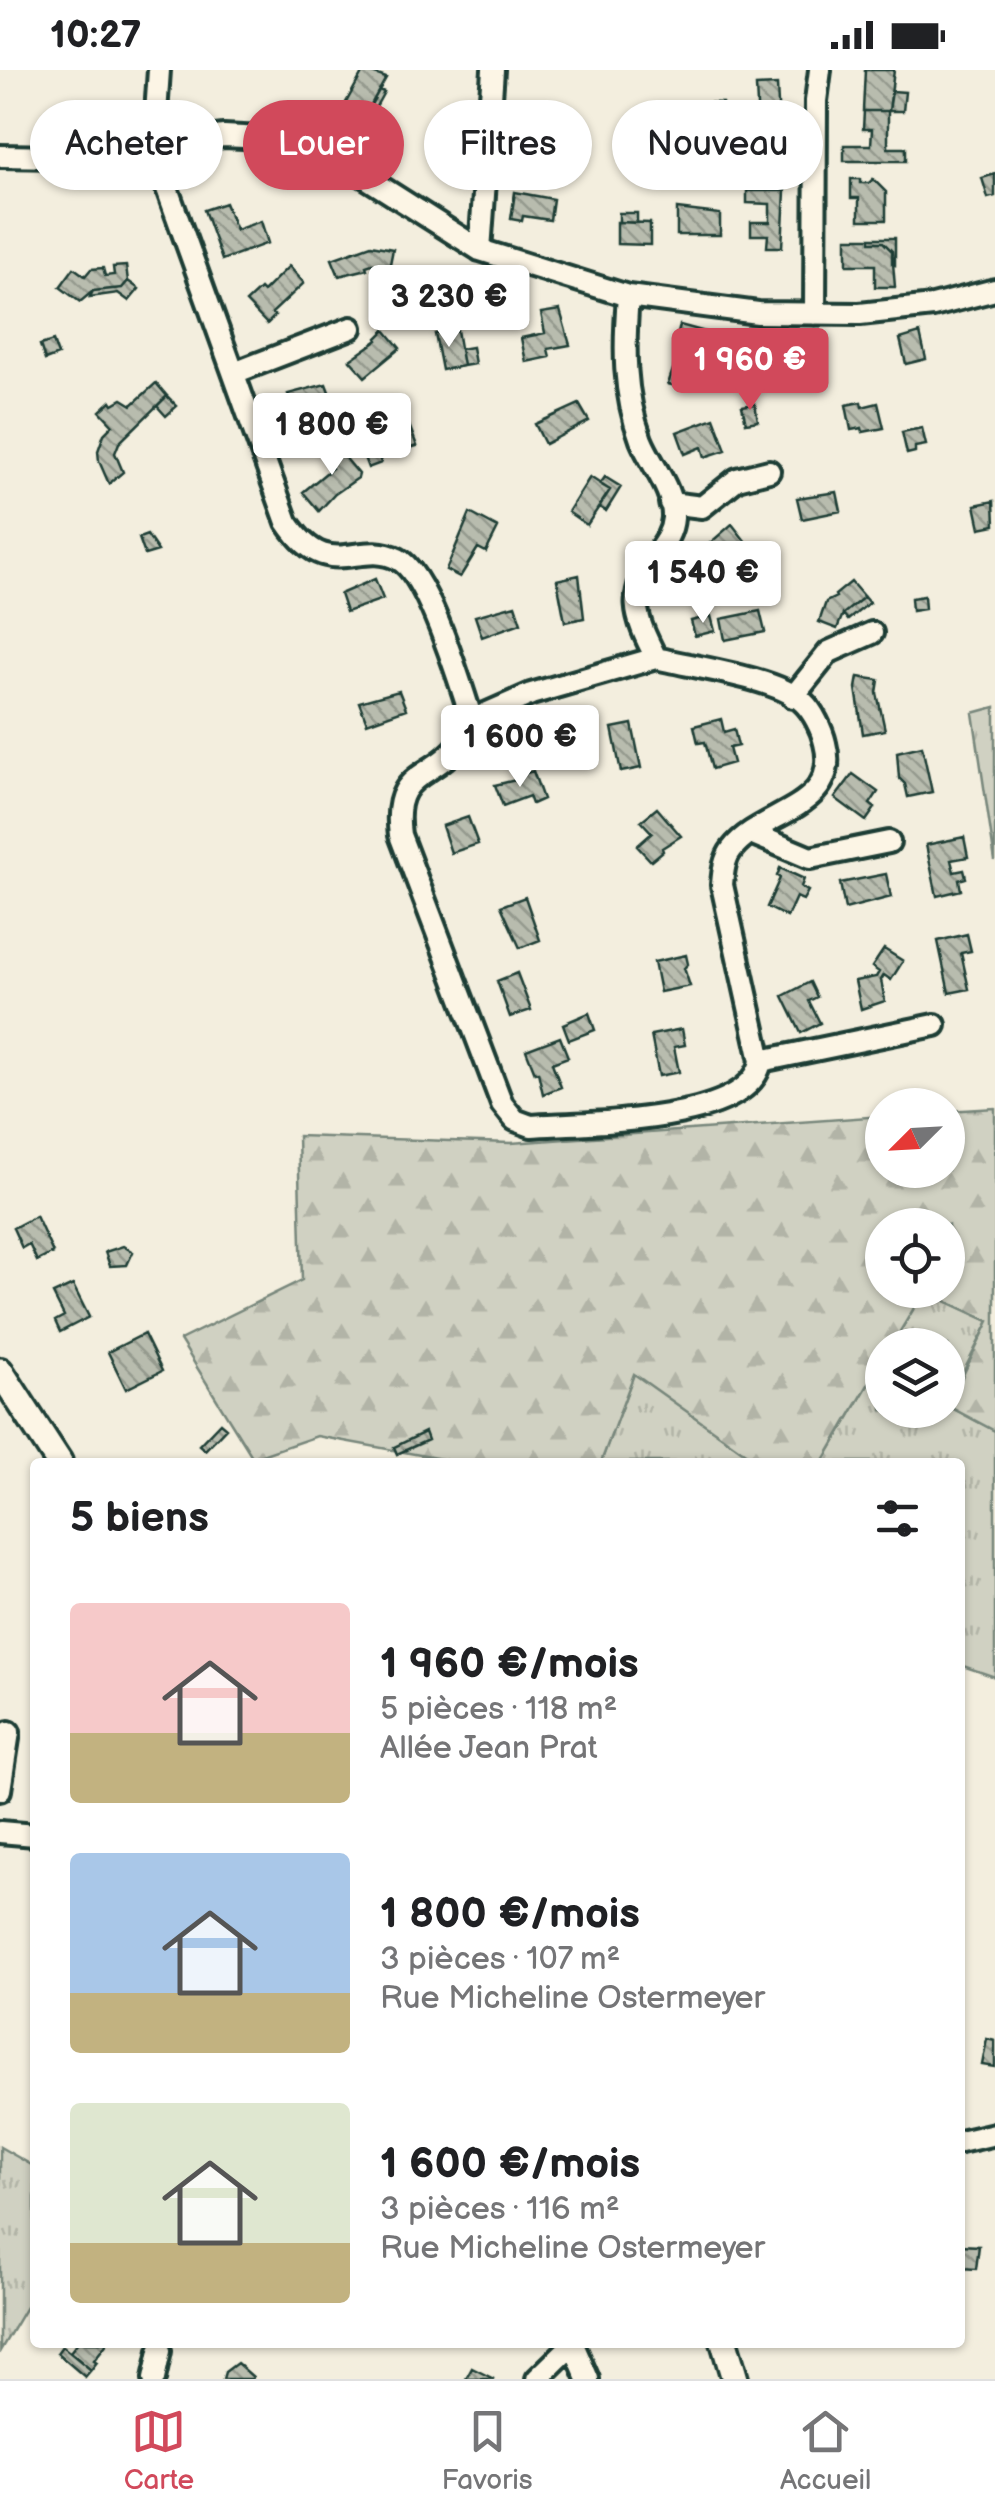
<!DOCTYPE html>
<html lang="fr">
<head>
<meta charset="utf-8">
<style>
	:root { --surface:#fff; --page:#f6f6f6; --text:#202124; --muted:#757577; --line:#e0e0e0; --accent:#d1495b }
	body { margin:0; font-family:"Balsamiq Sans",sans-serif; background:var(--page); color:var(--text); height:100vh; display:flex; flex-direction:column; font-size:38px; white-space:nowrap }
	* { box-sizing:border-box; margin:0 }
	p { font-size:32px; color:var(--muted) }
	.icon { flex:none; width:55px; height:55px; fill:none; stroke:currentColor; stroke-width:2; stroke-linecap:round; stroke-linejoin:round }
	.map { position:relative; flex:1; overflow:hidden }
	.panel { position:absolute; left:30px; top:1388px; width:935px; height:890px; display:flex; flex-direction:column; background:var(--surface); border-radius:10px; box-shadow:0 2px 8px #0004 }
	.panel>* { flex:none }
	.banner { position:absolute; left:30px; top:30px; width:935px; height:90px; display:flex; gap:20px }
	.needle { width:65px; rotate:246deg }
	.tools { position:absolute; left:865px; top:1018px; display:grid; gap:20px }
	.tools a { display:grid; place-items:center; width:100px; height:100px; border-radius:50%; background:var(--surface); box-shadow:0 2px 8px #0004; font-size:50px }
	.price { position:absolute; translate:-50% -85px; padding:0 22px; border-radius:10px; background:#fff; color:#222; font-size:32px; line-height:65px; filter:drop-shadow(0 2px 5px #0008) }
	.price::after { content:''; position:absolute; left:50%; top:60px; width:30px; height:22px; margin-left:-15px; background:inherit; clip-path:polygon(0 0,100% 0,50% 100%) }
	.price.current { background:var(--accent); color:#fff }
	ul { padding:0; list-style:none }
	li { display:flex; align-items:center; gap:30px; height:250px; padding:0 40px }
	li span { display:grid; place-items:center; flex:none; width:280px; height:200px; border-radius:10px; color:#555 }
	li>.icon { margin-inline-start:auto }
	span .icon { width:120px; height:120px; fill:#fffc; stroke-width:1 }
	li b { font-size:42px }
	h2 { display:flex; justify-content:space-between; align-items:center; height:120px; padding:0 40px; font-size:42px }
	.pill { padding:0 35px; border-radius:45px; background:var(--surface); box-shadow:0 2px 8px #0004; font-size:35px; line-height:90px }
	.pill.current { background:var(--accent); color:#fff }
	.status { display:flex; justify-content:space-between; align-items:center; height:70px; padding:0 50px; background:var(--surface); direction:ltr }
	.status svg { height:28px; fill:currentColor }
	.tabs { display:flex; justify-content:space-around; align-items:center; height:140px; border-top:2px solid var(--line); background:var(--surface); font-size:28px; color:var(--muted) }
	.tabs a { display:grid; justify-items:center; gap:5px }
	.tabs .current { color:var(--accent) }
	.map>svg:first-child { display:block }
</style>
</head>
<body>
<div class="status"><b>10:27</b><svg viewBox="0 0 49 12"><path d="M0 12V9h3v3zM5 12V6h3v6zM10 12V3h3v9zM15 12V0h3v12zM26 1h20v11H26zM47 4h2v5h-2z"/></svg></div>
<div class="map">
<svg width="995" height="2309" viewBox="0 0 995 2309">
	<defs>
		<pattern id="grass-tufts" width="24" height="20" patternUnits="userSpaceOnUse" patternTransform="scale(2.5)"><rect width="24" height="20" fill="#d0d1c2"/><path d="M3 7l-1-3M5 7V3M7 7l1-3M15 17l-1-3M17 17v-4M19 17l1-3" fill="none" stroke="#b2b4a7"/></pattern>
		<pattern id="forest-firs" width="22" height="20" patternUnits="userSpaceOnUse" patternTransform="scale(2.5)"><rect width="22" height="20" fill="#d0d1c2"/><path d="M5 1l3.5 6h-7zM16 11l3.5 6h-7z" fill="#b2b4a7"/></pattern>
		<pattern id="building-back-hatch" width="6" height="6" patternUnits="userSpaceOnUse" patternTransform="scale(2.5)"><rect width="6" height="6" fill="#b8bcae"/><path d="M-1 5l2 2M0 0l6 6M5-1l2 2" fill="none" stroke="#959a8e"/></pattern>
	</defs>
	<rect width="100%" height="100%" fill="#f3eede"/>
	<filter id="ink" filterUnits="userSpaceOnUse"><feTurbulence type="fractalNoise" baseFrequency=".01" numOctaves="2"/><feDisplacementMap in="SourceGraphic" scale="20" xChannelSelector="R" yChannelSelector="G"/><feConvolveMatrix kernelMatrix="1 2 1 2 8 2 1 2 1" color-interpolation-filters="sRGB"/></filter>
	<g filter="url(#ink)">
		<path fill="url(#grass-tufts)" stroke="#78877b" stroke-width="2.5" d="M995,637V791L973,643Z
			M924,1221L989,1251L948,1332V1275H892Z
			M882,1291V1340H948V1336L995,1361V1607L960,1595V1392H823Z
			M634,1303L758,1392H601Z
			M0,2077L35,2097V2222L0,2281Z"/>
		<path fill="url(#forest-firs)" stroke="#78877b" stroke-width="2.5" fill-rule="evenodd" d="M995,1038V1361L948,1336L989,1251L924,1221L892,1275H882V1291L823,1392H758L634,1304L601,1392H458L317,1366L253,1388L180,1270L302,1210L298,1066L511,1073L882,1046V1100H948V1041ZM882,1155H948V1220H882Z"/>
		<path fill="url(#building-back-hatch)" stroke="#1f3d34" stroke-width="2.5" d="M364,0L386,8L363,49L343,38Z
			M865,0H894L889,41H863Z
			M777,15L779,54L758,55L756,16Z
			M379,20L384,22L368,51L363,49Z
			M892,21L905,22L903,41H889Z
			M681,32L722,33L721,54L700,50V59L680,58Z
			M864,41H888V78H906V91H844V75H871L872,59H863Z
			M515,47L542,50L541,58L569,62L567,78L522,73L523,64L513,62Z
			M995,104V126L988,128L982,108Z
			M851,109H860V113H869L873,109L886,122V150H859V128H851Z
			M747,121H785L782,177H767L768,165H751V152H770V134L747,133Z
			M515,122L553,129L550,150L523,146L522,151L511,149Z
			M225,133L236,160L261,151L268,173L222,190L204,140Z
			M677,139L720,144V165H677Z
			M619,143H637V153L619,152Z
			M617,152L650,153V175L617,174Z
			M847,168H870V172H883L892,181L895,217H875V195H847Z
			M870,168H895V195L892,194V181L883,172H870Z
			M371,175L393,179L389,199L372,194L366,196L367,199L339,206L332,189Z
			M126,196L128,211L122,218L93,221L80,232L60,217L74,198L85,206L91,199L103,198L105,206L114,205L113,197Z
			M289,196L304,213L272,243L275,246L267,254L246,232L260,219L263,222Z
			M128,211L139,219L129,231L118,223L90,227L93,221L122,218Z
			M493,218L497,236L484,239L480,220Z
			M560,240L570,275L548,279L550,287L526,292L521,268L545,263L541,243Z
			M680,255L706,262L703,270L678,263Z
			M385,260L400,278L365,307L350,290L378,270L377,268Z
			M457,260L463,296L442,300L435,264Z
			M678,263L701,269L688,319L668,314L680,279L674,278Z
			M920,263L926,289L906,294L900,269Z
			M53,271L58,285L45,290L40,275Z
			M472,277L475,294L463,296L460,279Z
			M794,287L813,293L806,315L795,311L770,317L765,294Z
			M156,313L167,326L119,373L115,383L123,402L109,414L99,391L98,381L104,364L113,355L100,341L111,331L113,334L122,329L132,335Z
			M326,314L333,332L280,351L274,333L289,327L288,324Z
			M167,326L177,336L166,346L157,336Z
			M861,332L862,337L878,333L884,358L863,362L862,358L851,360L846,335Z
			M579,334L589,351L545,374L535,354Z
			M755,334L758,351L746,353L742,336Z
			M714,348L726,380L705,387L702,377L685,384L677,362Z
			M409,355L417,376L379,387L381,393L368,398L359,374Z
			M922,358L926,375L915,377V382L907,384L902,362Z
			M333,373L359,404L358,408L335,424L319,441L303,422L332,398L320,383Z
			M590,407L610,420L587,455L568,442Z
			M605,407L621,417L606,441L599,437L610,420L600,414Z
			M837,422L841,441L802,449L797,428Z
			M994,431L995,455L980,458L975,435Z
			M470,443L498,458L486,482L478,478L460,507L446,500Z
			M732,454L746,472L706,504L693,488Z
			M147,465L158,481L145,485L139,468Z
			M721,492L726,498L710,510L706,504Z
			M579,505L584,548L565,552L557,510Z
			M375,509L383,529L346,542L340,524Z
			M851,512L864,527L843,544L837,559L819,552L826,532L836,527L835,525Z
			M924,526L925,539L912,541L911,528Z
			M864,527L869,533L848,550L843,544Z
			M515,535L521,553L482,567L475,546Z
			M760,541L765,562L725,570L721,549Z
			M711,546L715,561L695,566L691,551Z
			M858,607L879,610L877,623L885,660L863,664L856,618Z
			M399,621L406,639L367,653L359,632Z
			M721,649L724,662L734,659L738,676L729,678L733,693L712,699L705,672L698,673L694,656Z
			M632,654L641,698L621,702L612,658Z
			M922,676L932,722L908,727L905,714L899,708L897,682Z
			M533,701L543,729L532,734L529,726L503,736L495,715L520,709V705Z
			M853,704L878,722L870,734L875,738L866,751L835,728Z
			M657,738L681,766L662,778L663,781L651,791L637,776L652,763L641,751Z
			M468,747L478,774L451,783L442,756Z
			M964,767L968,787L951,790L954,802L964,800L966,808L959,810L961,820L937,826L926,775Z
			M780,798L804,809L801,817L808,821L803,830L796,827L787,847L767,837L780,808L777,806Z
			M886,804L891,827L845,839L840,813Z
			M525,827L540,870L520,878L501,836Z
			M967,864L971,881L961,883L969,919L949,923L938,871Z
			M884,879L903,891L891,910L884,905L881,910L885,931L861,939L855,911L876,907L879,902L872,897Z
			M686,885L688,894L684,898L690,916L660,922L654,892Z
			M517,903L531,940L510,947L497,911Z
			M810,912L817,927L809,931L820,953L801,963L783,926Z
			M589,943L595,960L569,970L563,954Z
			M682,959L685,975L674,977L679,1002L659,1006L651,965Z
			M560,967L568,987L552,993L561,1017L543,1024L538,1002L535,1003L526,980Z
			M36,1146L53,1183L37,1191L29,1174L22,1178L13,1158Z
			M123,1176L133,1182L127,1195L110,1196L105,1182Z
			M73,1215L89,1247L60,1262L55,1251L64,1246L53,1224Z
			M144,1264L162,1301L126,1319L108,1282Z
			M220,1353L226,1358L205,1380L199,1375Z
			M425,1362L428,1370L397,1384L394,1377Z
			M987,1969L995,1971V1997L982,1995Z
			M960,2175L979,2176L976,2199L960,2198Z
			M78,2272H108L94,2290L97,2292L91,2300L70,2282Z
			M62,2276L91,2300L85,2307L57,2283Z
			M237,2293L253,2307L252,2309H223L225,2302Z
			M472,2298L494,2309H466Z"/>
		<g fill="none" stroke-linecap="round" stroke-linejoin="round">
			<defs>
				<path id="minor" d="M159,0L154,73L160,99L287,452C329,515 357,468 398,489C428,504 461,616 472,650C469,657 466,666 461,672C432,711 391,699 400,765L502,1034L515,1050L531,1056C584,1052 750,1055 761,991L722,815C723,803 724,789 732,779C761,741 842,739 825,673C822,660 813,641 803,632C777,608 693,597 656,588C634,545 626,524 657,483C665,472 672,462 673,448C674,420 651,395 641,370C623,322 624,276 628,226
					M0,86L59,87L224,66L284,69L340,91L480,180L628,226L758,243L860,244L933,236L995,220
					M480,180L493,0
					M815,244L816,31L820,0
					M234,303L351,258
					M670,433L702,437L737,409L769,401
					M793,627L829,582L872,563
					M472,650L531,624L656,588
					M751,763L810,788L889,772
					M761,991L935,955
					M0,1720L9,1662
					M0,1762L35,1765
					M960,2072L995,2064
					M572,2272L588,2309
					M154,2309L160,2281
					M537,2309L575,2272"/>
				<path id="major" d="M0,1301L59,1392
					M724,2272L735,2309"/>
			</defs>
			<use href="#minor" stroke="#1f3d34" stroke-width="28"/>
			<use href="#major" stroke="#1f3d34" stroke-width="32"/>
			<use href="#minor" stroke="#fcf5e5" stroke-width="20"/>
			<use href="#major" stroke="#fcf5e5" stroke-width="25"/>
		</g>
	</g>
</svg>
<div class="tools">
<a><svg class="needle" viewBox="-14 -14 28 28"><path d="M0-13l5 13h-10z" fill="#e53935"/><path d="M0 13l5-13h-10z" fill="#757577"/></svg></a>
<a><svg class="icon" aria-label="locate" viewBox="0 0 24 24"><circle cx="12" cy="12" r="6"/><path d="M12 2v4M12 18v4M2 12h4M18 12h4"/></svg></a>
<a><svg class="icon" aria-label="layers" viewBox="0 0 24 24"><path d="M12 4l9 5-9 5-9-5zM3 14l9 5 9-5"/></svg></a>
</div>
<b class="price" style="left:449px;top:280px">3 230 €</b>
<b class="price current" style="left:750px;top:343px">1 960 €</b>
<b class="price" style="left:332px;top:408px">1 800 €</b>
<b class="price" style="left:703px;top:556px">1 540 €</b>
<b class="price" style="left:520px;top:720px">1 600 €</b>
<div class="banner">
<a class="pill">Acheter</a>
<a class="pill current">Louer</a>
<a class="pill">Filtres</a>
<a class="pill">Nouveau</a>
</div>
<section class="panel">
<h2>5 biens<svg class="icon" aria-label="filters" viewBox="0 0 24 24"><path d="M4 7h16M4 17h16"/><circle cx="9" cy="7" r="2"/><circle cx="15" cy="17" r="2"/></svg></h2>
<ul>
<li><span style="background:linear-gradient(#f6c9c9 65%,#c2b280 0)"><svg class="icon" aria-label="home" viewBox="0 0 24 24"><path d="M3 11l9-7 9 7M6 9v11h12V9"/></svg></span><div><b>1 960 €/mois</b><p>5 pièces · 118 m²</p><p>Allée Jean Prat</p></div></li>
<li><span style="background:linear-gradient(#a9c7e8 70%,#c2b280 0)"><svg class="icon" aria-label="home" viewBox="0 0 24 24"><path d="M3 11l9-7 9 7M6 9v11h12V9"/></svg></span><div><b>1 800 €/mois</b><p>3 pièces · 107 m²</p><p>Rue Micheline Ostermeyer</p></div></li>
<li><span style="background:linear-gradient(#dfe7d0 70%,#c2b280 0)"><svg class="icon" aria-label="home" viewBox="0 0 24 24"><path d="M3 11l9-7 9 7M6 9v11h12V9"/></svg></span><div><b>1 600 €/mois</b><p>3 pièces · 116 m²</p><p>Rue Micheline Ostermeyer</p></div></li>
</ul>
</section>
</div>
<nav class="tabs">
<a class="current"><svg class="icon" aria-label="map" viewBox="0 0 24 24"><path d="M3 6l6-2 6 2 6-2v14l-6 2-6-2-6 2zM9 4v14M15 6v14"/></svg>Carte</a>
<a><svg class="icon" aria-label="saved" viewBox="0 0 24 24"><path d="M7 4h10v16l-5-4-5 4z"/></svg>Favoris</a>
<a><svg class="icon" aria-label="home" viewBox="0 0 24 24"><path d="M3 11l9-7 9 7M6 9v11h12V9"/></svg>Accueil</a>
</nav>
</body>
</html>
